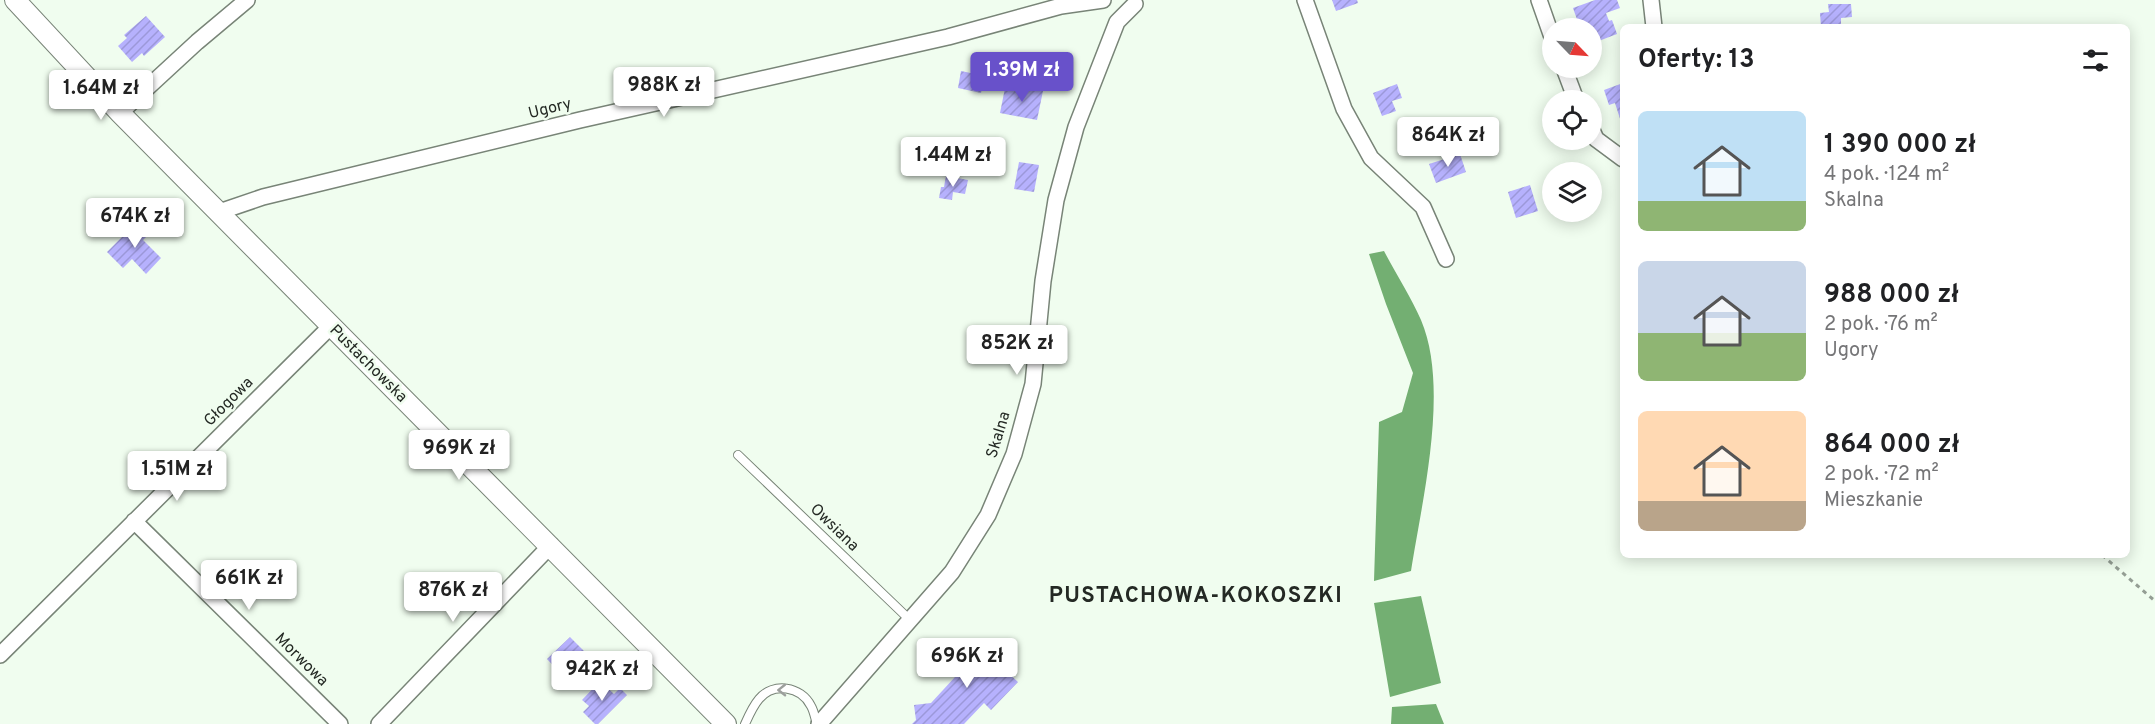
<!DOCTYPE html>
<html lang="pl">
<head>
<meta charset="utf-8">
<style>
	:root { --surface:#fff; --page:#f6f6f6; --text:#202124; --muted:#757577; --accent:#6851ca }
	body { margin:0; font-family:Overpass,sans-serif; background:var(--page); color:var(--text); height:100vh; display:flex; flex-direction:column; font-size:22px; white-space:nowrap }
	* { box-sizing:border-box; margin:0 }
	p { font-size:20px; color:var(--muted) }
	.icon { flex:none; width:33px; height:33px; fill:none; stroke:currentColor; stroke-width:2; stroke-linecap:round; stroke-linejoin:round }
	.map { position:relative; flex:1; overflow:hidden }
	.details { position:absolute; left:1620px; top:24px; width:510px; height:534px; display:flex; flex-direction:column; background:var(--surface); border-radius:9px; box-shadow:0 3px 15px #0003 }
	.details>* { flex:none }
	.needle { width:39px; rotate:115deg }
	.buttons { position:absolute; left:1542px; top:18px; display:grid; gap:12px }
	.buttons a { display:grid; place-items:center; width:60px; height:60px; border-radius:50%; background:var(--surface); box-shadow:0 3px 15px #0003; font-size:30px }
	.price { position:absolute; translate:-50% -51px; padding:0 14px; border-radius:6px; background:#fff; color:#222; font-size:20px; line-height:39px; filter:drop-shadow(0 2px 3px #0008) }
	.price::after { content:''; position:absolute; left:50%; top:36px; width:18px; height:14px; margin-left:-9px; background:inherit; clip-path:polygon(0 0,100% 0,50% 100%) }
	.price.selected { background:var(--accent); color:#fff }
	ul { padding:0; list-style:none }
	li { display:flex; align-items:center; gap:18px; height:150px; padding:0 18px }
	li span { display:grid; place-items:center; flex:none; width:168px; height:120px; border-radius:9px; color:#555 }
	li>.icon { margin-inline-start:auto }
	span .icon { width:72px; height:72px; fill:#fffc; stroke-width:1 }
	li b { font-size:26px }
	h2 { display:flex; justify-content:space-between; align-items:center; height:72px; padding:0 18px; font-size:26px }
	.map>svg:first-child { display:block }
</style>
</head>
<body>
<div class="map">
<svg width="2155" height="724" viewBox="0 0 2155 724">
	<defs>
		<pattern id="building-hatch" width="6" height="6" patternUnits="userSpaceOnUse" patternTransform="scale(1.5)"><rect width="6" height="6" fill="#b6b1fd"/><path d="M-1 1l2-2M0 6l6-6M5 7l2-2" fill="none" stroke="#9c98d9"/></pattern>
	</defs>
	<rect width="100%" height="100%" fill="#f0fdef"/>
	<path fill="#73af72" d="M1384,251C1396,274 1411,297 1421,320C1450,388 1422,500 1411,571L1374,581L1379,422L1402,412L1413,373L1386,304L1369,254Z
		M1421,596L1441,683L1390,697L1374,603Z
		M1436,704L1444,724H1391L1392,707Z"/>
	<path fill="url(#building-hatch)" d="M1332,0H1357L1358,3L1336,11Z
		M1595,0H1617L1620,8L1606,13L1609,21L1612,20L1617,34L1596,42L1590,26L1580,28L1573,8Z
		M1828,4H1851L1852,17L1841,18V27H1821L1820,13L1829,12Z
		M146,16L165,37L144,56L142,53L132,62L118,46L127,38L124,35Z
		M961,71L985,76L981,93L958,88Z
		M1623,83V128L1615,103L1609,105L1604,90Z
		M1397,84L1402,98L1392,101L1396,111L1382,116L1373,93Z
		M1015,86L1043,91L1037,120L1000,113L1005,88L1014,90Z
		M1460,154L1466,172L1436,183L1429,164Z
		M1019,162L1039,165L1034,192L1014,189Z
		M946,176L968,180L965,194L953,192L952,200L939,198L941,187H944Z
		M1530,185L1538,211L1516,218L1508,192Z
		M140,219L152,231L143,240L161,258L146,274L132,259L123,268L107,252Z
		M570,637L584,651L561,674L547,659Z
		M972,640L1018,682L991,710L984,703L964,724H912L916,720L914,705L931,703L955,677L946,669Z
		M600,681L614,694L620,688L627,695L598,724H595L583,712L589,706L582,700Z"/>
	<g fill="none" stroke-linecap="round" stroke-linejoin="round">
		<defs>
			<path id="service" d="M738,455L910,620
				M745,724C749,715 753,706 759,699C773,682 801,686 811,706C814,711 815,718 817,724"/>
			<path id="minor" d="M1305,0L1344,109L1371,158L1423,207L1446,259
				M1539,0L1552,37
				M1651,0L1654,27
				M1564,68L1576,100
				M120,113L197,42L247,0
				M1592,130L1596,139L1623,159
				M219,212L263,197L580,120L948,37L1061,6L1103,0
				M134,521L340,724
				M0,655L331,326
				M379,724L551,545
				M819,724L952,572L988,515L1014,454L1033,384L1043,281L1056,200L1076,127L1117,22L1135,4"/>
			<path id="tertiary" d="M15,0L120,113L726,724"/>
		</defs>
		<use href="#service" stroke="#788477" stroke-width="10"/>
		<use href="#minor" stroke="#788477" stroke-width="18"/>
		<use href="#tertiary" stroke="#788477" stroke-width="22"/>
		<path stroke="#949e94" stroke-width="3" stroke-dasharray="4.5 4.5" stroke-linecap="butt" d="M2102,555L2155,601"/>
		<use href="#service" stroke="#fff" stroke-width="8"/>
		<use href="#minor" stroke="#fff" stroke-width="15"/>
		<use href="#tertiary" stroke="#fff" stroke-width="20"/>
	</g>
	<defs><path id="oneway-chevron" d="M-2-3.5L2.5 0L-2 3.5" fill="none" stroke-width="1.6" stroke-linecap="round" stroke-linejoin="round" transform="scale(1.5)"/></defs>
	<use stroke="#9c9f9c" href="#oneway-chevron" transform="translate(782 690) rotate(179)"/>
	<g text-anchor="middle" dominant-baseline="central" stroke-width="5" stroke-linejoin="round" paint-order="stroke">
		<g font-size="16" fill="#242924" stroke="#f0fdef">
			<text transform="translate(550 109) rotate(-14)">Ugory</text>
			<text transform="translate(368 364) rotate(45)">Pustachowska</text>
			<text transform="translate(229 402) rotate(-45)">Głogowa</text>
			<text transform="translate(999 435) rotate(-73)">Skalna</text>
			<text transform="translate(834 528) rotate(44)">Owsiana</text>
			<text transform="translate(301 660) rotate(45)">Morwowa</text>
		</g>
		<g font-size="22" font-weight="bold" letter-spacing="1.5" fill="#242924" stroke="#f0fdef">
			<text x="1196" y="596">PUSTACHOWA-KOKOSZKI</text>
		</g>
	</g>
</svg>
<div class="buttons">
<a><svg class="needle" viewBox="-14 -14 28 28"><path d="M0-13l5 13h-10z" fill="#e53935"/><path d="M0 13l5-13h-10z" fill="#757577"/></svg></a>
<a><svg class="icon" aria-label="locate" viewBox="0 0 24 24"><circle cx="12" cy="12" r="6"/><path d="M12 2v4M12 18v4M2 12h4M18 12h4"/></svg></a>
<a><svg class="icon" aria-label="layers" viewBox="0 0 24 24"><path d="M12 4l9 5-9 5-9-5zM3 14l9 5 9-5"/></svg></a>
</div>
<b class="price selected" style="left:1022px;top:103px">1.39M zł</b>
<b class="price" style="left:664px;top:118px">988K zł</b>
<b class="price" style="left:101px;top:121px">1.64M zł</b>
<b class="price" style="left:1448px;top:168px">864K zł</b>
<b class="price" style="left:953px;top:188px">1.44M zł</b>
<b class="price" style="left:135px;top:249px">674K zł</b>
<b class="price" style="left:1017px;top:376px">852K zł</b>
<b class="price" style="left:459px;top:481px">969K zł</b>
<b class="price" style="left:177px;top:502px">1.51M zł</b>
<b class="price" style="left:249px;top:611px">661K zł</b>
<b class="price" style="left:453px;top:623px">876K zł</b>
<b class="price" style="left:967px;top:689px">696K zł</b>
<b class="price" style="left:602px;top:702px">942K zł</b>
<section class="details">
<h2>Oferty: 13<svg class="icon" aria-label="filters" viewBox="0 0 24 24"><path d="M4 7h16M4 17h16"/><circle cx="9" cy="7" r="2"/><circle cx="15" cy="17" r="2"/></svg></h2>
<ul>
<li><span style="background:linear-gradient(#bfe0f5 75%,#8fb573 0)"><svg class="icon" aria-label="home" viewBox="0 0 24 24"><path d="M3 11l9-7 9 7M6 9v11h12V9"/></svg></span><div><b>1 390 000 zł</b><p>4 pok. · 124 m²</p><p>Skalna</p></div></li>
<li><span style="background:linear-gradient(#c9d6e8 60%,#8fb573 0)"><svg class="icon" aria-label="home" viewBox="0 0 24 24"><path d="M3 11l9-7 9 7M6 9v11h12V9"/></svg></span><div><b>988 000 zł</b><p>2 pok. · 76 m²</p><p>Ugory</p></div></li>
<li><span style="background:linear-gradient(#ffd9b3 75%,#b9a48a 0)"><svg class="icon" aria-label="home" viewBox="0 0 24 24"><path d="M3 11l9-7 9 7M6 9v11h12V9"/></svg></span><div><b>864 000 zł</b><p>2 pok. · 72 m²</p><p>Mieszkanie</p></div></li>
</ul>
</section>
</div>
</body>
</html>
